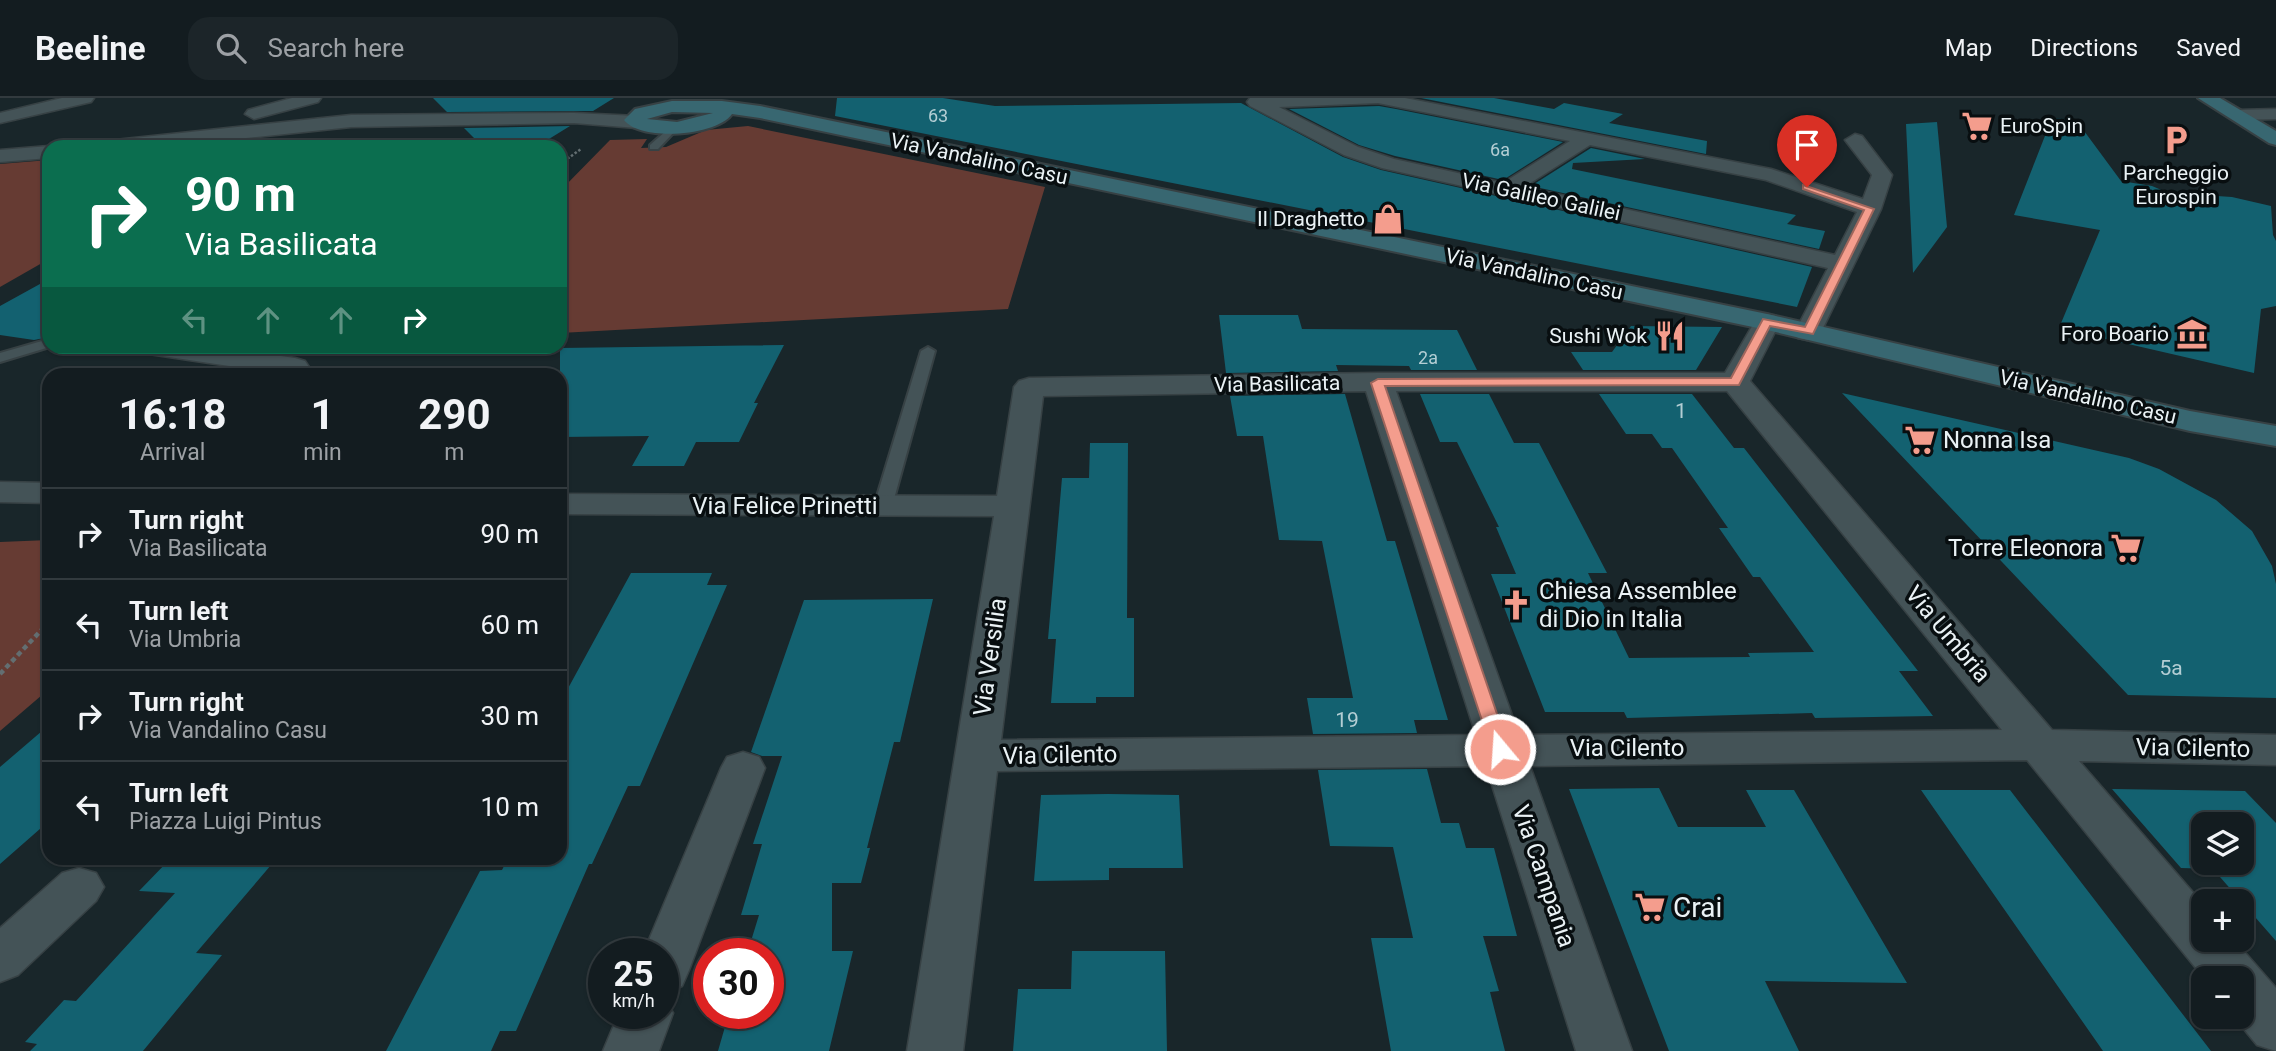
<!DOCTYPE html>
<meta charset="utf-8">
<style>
:root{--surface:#131c20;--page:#1c2529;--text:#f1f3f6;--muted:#9da1a5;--line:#323a3e}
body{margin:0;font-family:Roboto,sans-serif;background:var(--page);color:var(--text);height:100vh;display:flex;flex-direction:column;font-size:26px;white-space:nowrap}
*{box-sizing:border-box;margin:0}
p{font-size:23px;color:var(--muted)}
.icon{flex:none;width:38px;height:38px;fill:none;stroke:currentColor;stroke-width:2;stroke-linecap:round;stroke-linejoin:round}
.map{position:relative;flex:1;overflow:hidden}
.details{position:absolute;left:42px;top:270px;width:525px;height:497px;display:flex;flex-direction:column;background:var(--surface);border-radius:21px;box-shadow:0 2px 5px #0004,0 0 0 2px var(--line)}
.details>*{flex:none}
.hud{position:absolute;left:42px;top:42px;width:525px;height:214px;border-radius:21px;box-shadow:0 2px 5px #0004,0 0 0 2px var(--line);background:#0b6e4f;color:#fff;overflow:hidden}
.tools{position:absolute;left:2191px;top:714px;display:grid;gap:14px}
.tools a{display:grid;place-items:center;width:63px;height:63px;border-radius:14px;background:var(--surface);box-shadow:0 2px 5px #0004,0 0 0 2px var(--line);font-size:35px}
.speed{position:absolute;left:588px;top:840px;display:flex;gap:14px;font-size:35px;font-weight:700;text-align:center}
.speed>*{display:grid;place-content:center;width:91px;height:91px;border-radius:50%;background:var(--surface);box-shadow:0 2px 5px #0004,0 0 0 2px var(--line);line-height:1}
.speed small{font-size:18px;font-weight:400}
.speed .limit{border:10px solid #d22;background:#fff;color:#111}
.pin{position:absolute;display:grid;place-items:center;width:60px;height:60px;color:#fff;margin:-72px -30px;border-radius:50% 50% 50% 0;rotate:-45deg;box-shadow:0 0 7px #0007}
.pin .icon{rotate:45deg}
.me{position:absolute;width:77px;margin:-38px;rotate:342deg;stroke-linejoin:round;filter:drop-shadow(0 0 5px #0008)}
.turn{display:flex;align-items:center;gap:24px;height:147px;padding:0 28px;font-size:32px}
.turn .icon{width:91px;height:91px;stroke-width:2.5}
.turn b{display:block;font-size:49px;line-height:60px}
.lanes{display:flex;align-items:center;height:66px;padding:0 28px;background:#0003;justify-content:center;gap:35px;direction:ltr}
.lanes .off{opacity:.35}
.eta{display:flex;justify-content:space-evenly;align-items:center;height:119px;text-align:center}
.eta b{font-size:42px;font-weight:700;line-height:49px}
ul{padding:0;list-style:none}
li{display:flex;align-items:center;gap:21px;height:91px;padding:0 28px;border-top:2px solid var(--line)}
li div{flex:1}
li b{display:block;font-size:26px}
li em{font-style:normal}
header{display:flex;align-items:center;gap:42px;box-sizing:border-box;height:98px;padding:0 35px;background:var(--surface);border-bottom:2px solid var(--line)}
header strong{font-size:33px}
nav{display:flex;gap:38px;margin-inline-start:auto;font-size:24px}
.search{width:490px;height:63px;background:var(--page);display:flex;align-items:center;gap:18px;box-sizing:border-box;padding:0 24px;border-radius:21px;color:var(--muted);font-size:26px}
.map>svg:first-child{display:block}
.green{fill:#663b33}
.building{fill:#136170;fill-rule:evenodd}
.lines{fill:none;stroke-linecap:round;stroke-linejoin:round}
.service-casing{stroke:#374144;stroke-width:4}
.minor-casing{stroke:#374144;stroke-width:3}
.secondary-casing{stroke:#374144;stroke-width:4}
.path-far1{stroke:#636e71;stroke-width:2.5;stroke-dasharray:2.5 2;stroke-linecap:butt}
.path{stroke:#636e71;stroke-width:4.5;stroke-dasharray:5 3.5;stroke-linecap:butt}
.service{fill:#445357;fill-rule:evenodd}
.minor{fill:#445357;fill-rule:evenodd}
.secondary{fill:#386771;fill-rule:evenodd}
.route{fill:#f49d8d;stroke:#9f665c;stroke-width:2}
.labels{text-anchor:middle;stroke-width:7;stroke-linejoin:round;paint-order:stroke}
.far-number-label{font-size:18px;fill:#b4ced4}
.far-poi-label{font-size:21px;fill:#eaf2f5;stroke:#080e10;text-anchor:end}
.far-street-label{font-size:21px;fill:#eaf2f5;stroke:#080e10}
.number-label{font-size:21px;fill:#b4ced4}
.poi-label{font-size:24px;fill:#eaf2f5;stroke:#080e10;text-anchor:start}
.street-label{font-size:24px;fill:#eaf2f5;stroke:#080e10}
.near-poi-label{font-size:28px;fill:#eaf2f5;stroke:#080e10;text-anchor:start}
</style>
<header>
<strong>Beeline</strong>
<div class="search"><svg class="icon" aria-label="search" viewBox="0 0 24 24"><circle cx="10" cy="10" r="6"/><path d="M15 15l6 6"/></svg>Search here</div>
<nav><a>Map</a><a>Directions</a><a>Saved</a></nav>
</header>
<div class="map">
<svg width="2276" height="953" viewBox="0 0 2276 953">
<rect width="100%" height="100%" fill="#19262a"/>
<path class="green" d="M748 28 1045 89 1008 211 560 235V93L610 42 647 41 641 50 666 49 706 32Z
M49 62V161L0 189V66Z
M49 442V591L0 633V444Z"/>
<path class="building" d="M433 0H614L593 13 447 14Z
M837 0H943L995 8 1241 5 1343 59 1381 72 1812 169 1797 209 835 18Z
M1421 0H1494L1554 11 1564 5 1623 16 1609 25 1707 43 1706 56Z
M1379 8 1396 11 1563 44 1503 82 1395 58 1359 47 1289 11Z
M2052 20 2076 22 2121 83 2152 88 2178 99 2202 97 2232 99 2271 108 2273 137 2276 143V208L2261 211 2254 275 2059 230 2100 132 2014 117Z
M1937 24 1947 129 1913 175 1906 26Z
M570 28 536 49H483L464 30Z
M1591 50 1645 61 1573 65 1572 71 1796 117 1787 126 1825 133 1819 151 1531 88Z
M49 181V239L34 242 0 237V208Z
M1219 217H1298L1302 231 1457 232 1477 272H1411L1409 268 1336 267 1338 273 1226 275Z
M1631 228 1722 229 1696 272H1583L1571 254H1612Z
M784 247 754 305H758L739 344H696L684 368H632L649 338 560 339V250Z
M1842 295 2129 360 2159 371 2216 402 2252 433 2272 468 2276 486V600L2128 597Z
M1345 296 1387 443H1395L1448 622H1414L1417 635 1313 636 1307 600H1353L1322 443 1279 442 1263 338H1237L1230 298Z
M1420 296H1489L1514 345H1539L1607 475H1588L1629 560 1750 559 1748 555 1814 554 1760 479H1753L1719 430H1728L1672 350H1662L1652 336H1626L1599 296H1692L1734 350H1744L1918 573H1899L1933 618 1815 620 1812 615 1627 620 1624 614H1545L1491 476H1516L1496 429H1499L1457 344H1440Z
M1090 345H1128L1127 520H1134V599H1096V605H1051L1056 541H1048L1062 380H1089Z
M631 475H712L707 487H727L640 688H628L592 766H589L516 933H500L491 953H386L480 773 502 772 508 760H560V605Z
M933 501 900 644H894L867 750H870L861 785H832V853H853L829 953H718L729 915H768V856H747L759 817H741L762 746H753L782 658H762L751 654 804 502Z
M49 627V723L0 766V669Z
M1427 671 1441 725H1459L1466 750H1494L1517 838H1483L1499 893 1490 894 1505 953H1391L1371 840H1413L1393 749 1330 748 1318 672Z
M1659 690 1678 729H1766L1746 692H1794L1907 885 1765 883 1799 953H1669L1569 691Z
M2112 691 2245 693 2276 725V843L2213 771 2181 770ZM2203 726H2242V765H2203Z
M1921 692H2010L2211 953H2103Z
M1108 696 1179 697 1183 770H1109V782L1034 783 1041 697Z
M171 760H277L196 855 222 857 143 953H30L37 946 25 944 64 902 76 903 175 795 139 793Z
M1072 853H1165L1167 953H1013L1018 891H1071Z"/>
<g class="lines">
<g class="service-casing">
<path id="service" d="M674 26 677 27V31L658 51H650V47Z
M49 241V248H53L0 264V255Z
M928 249 935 253 892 408 883 413 877 412 874 408 921 253Z"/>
</g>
<g class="minor-casing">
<path id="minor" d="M62 0H94L91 4 0 25V15Z
M292 0H321L318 4 254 21 245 16 248 12Z
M1250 0H1405L1771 71 1863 101 1872 77 1845 42 1855 36 1862 38 1892 77 1881 111 1821 234 1818 240 1808 242 1798 240 1795 234 1828 170 1382 70 1344 57 1250 8 1247 4ZM1378 5 1570 43 1503 85 1394 61 1358 49 1279 9ZM1590 47 1766 82 1857 114 1835 157 1524 89Z
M2276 11V21L2239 22 2230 17 2239 12Z
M574 15 637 18 646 24 637 30 574 25 351 29 160 49H96L106 43 351 17Z
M49 48 53 49H49V60L0 64V52Z
M1767 216 1776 218 1780 224 1750 283 2052 632 2276 637V667L2079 663 2203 806V842H2234L2276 890V953L2257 947 2234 919H2242V880H2204L2027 662 1530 668 1632 953H1576L1486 668 997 673 963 953H907L994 418 560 416V396L997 398 1014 289 1019 283 1029 280 1378 275H1725L1758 218ZM1366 293 1476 637 1001 642 1043 298ZM1396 293H1727L2002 632 1519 637Z
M136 248H211L295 260 305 263 309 269 303 276H269L270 274 149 256 139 254Z
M0 384 49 385V405L0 404Z
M743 654 759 659 765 670 689 872 682 888 663 894V856H643L721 670 727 659Z
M79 770 96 775 104 789 96 803 18 877 0 884V830L62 775Z
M663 898 673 915 659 953H603L619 915H663Z"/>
</g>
<g class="secondary-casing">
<path id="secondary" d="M2198 0H2220L2276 33V47L2269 45Z
M672 3H722L760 8 1767 216 2190 313 2276 328V348L2190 333 1767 232 760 20 732 16C717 38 641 44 624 22L635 11ZM672 14 713 15 677 24 647 21Z"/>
</g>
<path class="path-far1" d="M560 66 581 51"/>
<path class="path" d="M0 576 49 524"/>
<use href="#service" class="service"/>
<use href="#minor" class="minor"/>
<use href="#secondary" class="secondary"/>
</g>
<path class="route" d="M1803 87 1874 111 1813 236 1770 228 1739 287 1385 288 1509 651 1507 656H1493L1371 285 1378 281 1731 280 1763 221 1805 229 1864 112 1803 91Z"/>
<defs>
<g id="supermarket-bare" transform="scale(2.415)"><path d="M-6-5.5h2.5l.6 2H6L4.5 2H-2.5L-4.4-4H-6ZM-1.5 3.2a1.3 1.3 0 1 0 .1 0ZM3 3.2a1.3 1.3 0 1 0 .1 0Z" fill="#f49d8d" stroke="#080e10" stroke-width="2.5" paint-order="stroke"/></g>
<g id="parking-bare" transform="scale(2.415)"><path d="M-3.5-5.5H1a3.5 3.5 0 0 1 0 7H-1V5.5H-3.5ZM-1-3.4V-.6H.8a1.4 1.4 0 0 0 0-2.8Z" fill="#f49d8d" stroke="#080e10" stroke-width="2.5" paint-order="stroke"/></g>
<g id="shop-bare" transform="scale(2.415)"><path d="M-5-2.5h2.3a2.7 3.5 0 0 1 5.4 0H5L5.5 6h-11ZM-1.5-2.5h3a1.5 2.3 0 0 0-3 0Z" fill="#f49d8d" stroke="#080e10" stroke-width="2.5" paint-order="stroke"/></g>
<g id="museum-bare" transform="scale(2.415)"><path d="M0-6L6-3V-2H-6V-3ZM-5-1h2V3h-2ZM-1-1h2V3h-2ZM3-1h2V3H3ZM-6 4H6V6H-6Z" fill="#f49d8d" stroke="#080e10" stroke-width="2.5" paint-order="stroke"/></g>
<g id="restaurant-bare" transform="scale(2.415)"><path d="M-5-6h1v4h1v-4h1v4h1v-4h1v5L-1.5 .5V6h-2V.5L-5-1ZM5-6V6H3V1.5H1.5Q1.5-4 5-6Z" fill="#f49d8d" stroke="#080e10" stroke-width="2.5" paint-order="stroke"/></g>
<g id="church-bare" transform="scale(2.415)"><path d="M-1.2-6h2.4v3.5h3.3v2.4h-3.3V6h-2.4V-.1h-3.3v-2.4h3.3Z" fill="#f49d8d" stroke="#080e10" stroke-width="2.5" paint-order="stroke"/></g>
</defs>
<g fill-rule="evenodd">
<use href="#supermarket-bare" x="1977" y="28"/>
<use href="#parking-bare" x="2176" y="42"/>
<use href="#shop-bare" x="1388" y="121"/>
<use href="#museum-bare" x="2192" y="236"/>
<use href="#restaurant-bare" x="1670" y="238"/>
<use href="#supermarket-bare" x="1920" y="342"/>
<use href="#supermarket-bare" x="2126" y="450"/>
<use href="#church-bare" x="1516" y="507"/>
<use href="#supermarket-bare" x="1650" y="809"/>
</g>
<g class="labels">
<g class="far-number-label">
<text x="938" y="24">63</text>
<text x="1500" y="58">6a</text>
<text x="1428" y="266">2a</text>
</g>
<g class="far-poi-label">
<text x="2000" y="35" text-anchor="start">EuroSpin</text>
<text x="2176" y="82" text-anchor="middle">Parcheggio<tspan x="2176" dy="24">Eurospin</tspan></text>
<text x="1365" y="128">Il Draghetto</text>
<text x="2169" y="243">Foro Boario</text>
<text x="1647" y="245">Sushi Wok</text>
</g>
<g class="far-street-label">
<text transform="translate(979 61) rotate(12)" y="7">Via Vandalino Casu</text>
<text transform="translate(1541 99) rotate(12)" y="7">Via Galileo Galilei</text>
<text transform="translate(1534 176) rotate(12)" y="7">Via Vandalino Casu</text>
<text transform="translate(1277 286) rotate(-1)" y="7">Via Basilicata</text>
<text transform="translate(2088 299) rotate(13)" y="7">Via Vandalino Casu</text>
</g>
<g class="number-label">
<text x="1681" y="320">1</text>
<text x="2171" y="577">5a</text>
<text x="1347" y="629">19</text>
</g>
<g class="poi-label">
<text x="1943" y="350">Nonna Isa</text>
<text x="2103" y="458" text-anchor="end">Torre Eleonora</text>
<text x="1539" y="501">Chiesa Assemblee<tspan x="1539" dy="28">di Dio in Italia</tspan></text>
</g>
<g class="street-label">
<text x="785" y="416">Via Felice Prinetti</text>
<text transform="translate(1948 536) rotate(50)" y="8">Via Umbria</text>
<text transform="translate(990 559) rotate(-82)" y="8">Via Versilia</text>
<text x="1627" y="658">Via Cilento</text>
<text transform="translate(2193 650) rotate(1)" y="8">Via Cilento</text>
<text transform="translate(1060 657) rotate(-1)" y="8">Via Cilento</text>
<text transform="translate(1544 778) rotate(71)" y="8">Via Campania</text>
</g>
<g class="near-poi-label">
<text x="1673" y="819">Crai</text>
</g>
</g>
</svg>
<div class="tools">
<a><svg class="icon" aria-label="layers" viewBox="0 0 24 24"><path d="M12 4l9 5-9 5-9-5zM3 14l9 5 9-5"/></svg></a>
<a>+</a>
<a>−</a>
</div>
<div class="speed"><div>25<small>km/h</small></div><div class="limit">30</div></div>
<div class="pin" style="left:1807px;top:89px;background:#d93025"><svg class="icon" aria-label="arrive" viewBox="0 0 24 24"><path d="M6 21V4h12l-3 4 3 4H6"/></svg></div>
<svg class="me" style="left:1500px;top:651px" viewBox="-20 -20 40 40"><circle r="17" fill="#f49d8d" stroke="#fff" stroke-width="3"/><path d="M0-11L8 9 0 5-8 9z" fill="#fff"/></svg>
<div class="hud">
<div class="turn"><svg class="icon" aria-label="right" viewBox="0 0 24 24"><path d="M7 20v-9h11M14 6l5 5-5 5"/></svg><div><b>90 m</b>Via Basilicata</div></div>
<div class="lanes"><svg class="icon off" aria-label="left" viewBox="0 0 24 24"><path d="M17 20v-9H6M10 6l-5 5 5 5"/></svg><svg class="icon off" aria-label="ahead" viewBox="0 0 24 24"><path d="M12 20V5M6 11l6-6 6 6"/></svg><svg class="icon off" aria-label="ahead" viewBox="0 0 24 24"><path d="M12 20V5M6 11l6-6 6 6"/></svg><svg class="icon" aria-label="right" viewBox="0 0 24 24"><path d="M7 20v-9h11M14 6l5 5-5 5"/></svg></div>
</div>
<section class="details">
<div class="eta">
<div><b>16:18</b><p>Arrival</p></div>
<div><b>1</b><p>min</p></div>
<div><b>290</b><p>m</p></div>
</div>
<ul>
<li><svg class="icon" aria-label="right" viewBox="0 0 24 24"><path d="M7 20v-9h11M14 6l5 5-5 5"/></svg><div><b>Turn right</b><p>Via Basilicata</p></div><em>90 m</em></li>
<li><svg class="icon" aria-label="left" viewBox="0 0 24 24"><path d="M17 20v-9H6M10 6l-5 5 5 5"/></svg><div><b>Turn left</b><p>Via Umbria</p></div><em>60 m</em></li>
<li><svg class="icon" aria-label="right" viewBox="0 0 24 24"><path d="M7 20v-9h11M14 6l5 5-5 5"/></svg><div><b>Turn right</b><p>Via Vandalino Casu</p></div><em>30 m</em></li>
<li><svg class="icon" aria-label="left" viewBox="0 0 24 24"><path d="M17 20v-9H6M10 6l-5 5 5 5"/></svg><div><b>Turn left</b><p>Piazza Luigi Pintus</p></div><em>10 m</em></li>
</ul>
</section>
</div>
